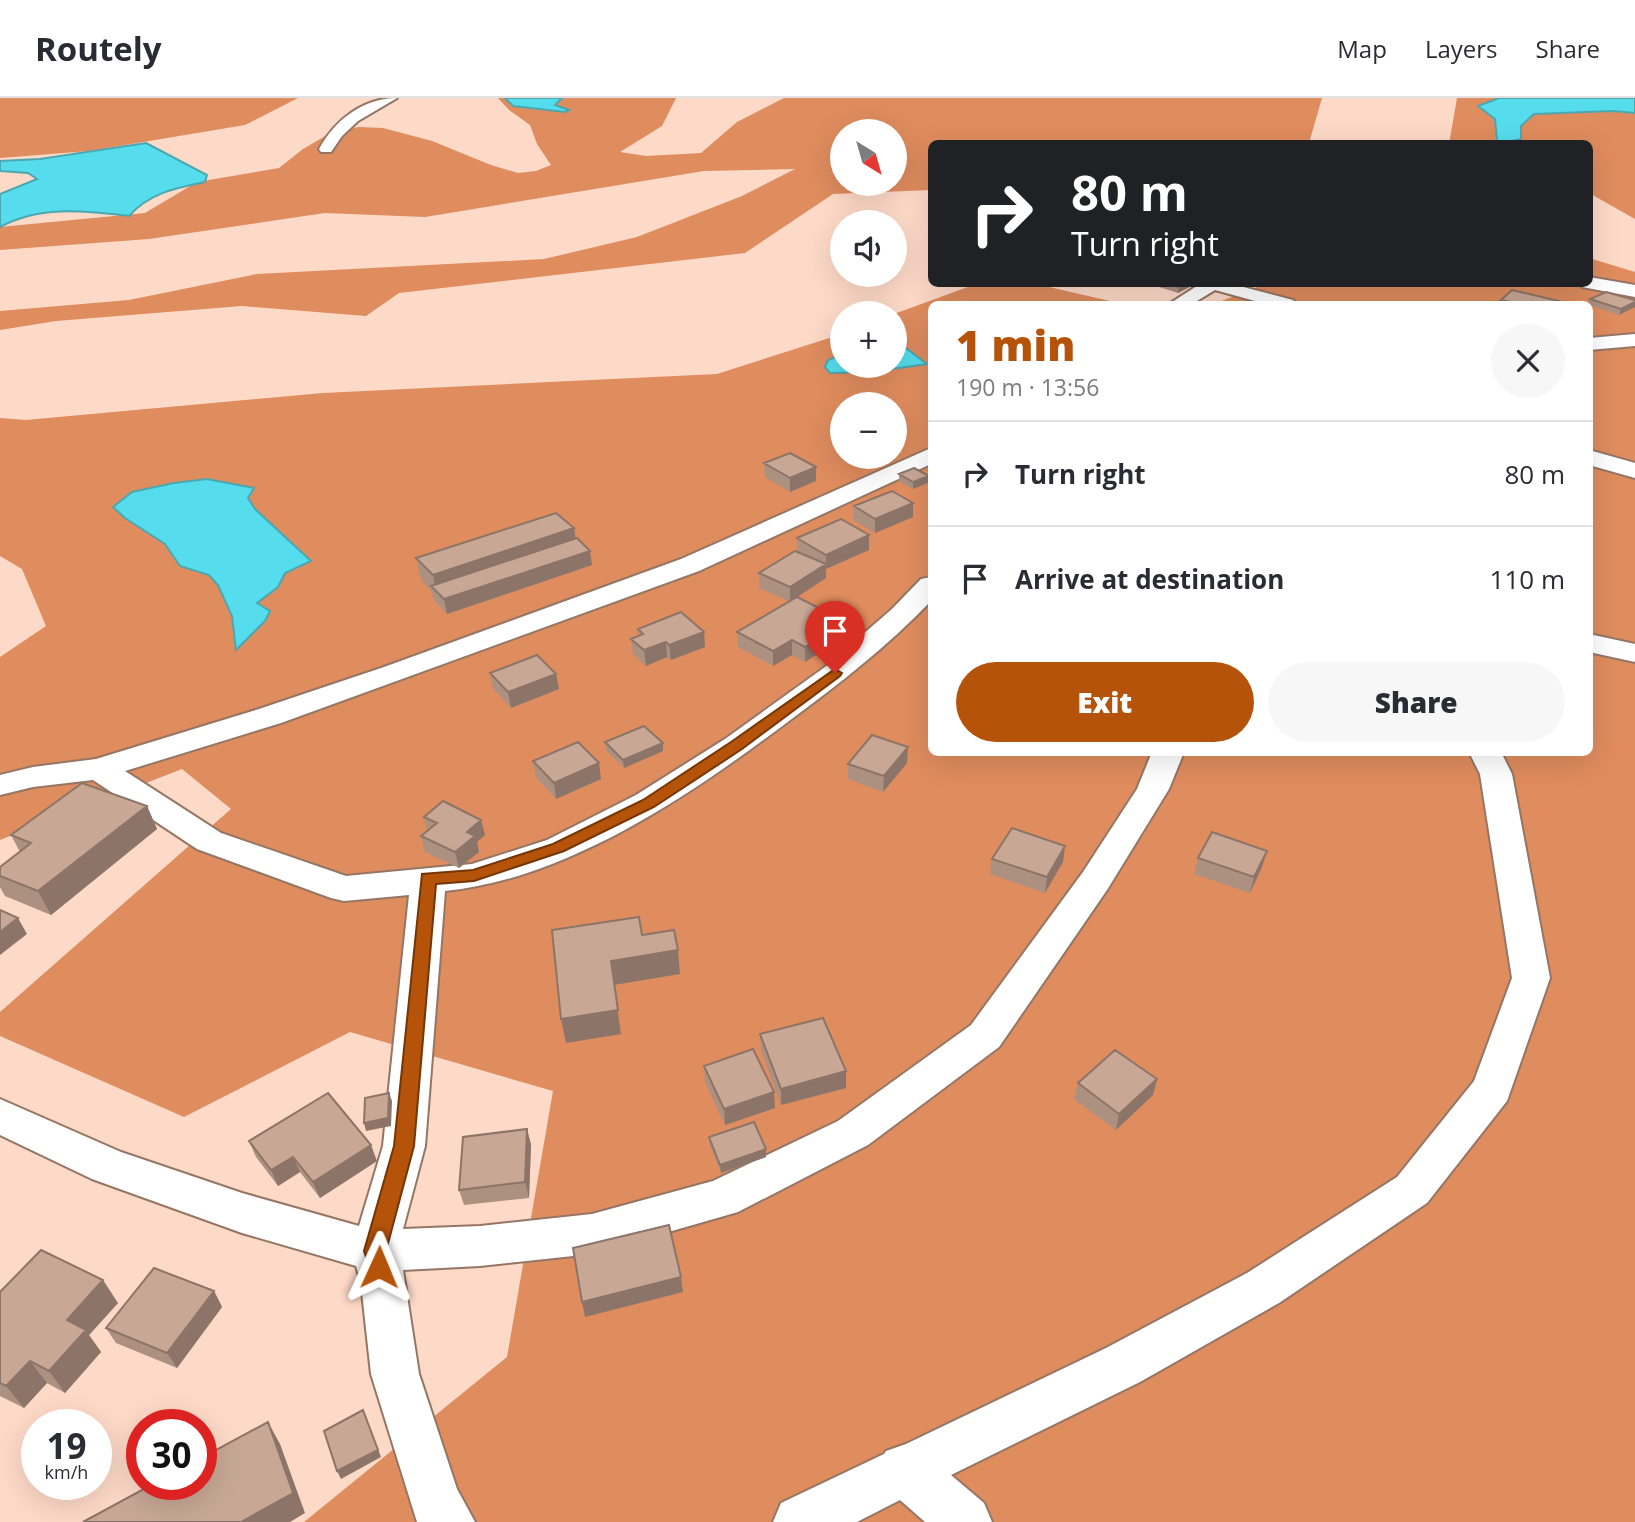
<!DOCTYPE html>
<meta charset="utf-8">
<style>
:root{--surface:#fff;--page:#f7f7f7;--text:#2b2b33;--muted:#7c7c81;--line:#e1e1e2;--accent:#b45309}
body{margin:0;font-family:"Open Sans",sans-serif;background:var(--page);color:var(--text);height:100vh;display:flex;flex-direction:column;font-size:26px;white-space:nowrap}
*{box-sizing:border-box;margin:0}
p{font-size:23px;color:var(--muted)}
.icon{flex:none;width:38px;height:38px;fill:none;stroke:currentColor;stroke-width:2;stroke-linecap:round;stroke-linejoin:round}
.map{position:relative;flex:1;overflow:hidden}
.drawer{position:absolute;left:928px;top:203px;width:665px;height:455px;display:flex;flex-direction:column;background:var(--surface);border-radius:10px;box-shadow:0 7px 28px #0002}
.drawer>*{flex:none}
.hud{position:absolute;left:928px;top:42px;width:665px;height:147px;border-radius:10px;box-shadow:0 7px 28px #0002;background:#202124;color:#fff;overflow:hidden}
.needle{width:46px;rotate:143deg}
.fabs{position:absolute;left:830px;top:21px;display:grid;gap:14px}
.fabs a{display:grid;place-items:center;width:77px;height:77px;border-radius:50%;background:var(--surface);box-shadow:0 7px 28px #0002;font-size:35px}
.speed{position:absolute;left:21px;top:1311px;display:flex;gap:14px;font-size:35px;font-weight:700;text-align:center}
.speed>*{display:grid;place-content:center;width:91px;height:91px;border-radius:50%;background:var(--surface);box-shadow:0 7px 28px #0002;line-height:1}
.speed small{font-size:18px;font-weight:400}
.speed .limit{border:10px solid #d22;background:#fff;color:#111}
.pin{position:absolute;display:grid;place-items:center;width:60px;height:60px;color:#fff;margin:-72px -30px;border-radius:50% 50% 50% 0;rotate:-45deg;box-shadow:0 0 7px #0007}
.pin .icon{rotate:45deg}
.me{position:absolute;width:77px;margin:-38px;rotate:1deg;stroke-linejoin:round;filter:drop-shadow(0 0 5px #0008)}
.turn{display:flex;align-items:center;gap:24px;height:147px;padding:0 28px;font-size:32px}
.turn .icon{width:91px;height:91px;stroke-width:2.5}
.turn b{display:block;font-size:49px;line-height:60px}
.round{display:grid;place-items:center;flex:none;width:74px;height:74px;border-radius:37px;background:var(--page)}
.headline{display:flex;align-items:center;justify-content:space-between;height:119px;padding:0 28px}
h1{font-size:42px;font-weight:800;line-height:52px;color:var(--accent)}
.primary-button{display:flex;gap:14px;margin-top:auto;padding:14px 28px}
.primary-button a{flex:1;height:80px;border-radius:42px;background:var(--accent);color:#fff;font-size:28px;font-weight:800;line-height:80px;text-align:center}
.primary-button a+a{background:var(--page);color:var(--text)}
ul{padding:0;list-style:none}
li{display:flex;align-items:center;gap:21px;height:105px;padding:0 28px;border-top:2px solid var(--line)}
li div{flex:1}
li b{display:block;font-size:26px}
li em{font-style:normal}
header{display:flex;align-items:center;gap:42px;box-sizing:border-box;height:98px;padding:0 35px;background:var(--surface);border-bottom:2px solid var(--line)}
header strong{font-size:33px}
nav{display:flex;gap:38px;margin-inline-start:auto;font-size:24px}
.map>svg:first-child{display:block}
.forest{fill:#df8c5e;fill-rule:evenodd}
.water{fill:#55dded;stroke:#4ba7b0;stroke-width:2}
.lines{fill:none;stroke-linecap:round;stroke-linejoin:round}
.minor-casing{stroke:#957665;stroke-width:4}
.minor{fill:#fff;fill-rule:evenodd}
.wall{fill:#ac9080}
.shaded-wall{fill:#8c7568}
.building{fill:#c8a795;stroke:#8c7568;stroke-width:2}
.route{fill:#b45309;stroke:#753606;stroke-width:2}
</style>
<header>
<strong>Routely</strong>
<nav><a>Map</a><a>Layers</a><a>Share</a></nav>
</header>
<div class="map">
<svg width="1635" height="1424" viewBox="0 0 1635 1424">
<rect width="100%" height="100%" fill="#fdd9c7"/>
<path class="forest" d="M0 0H298L245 27 89 53 0 60Z
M498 0H676L662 28 620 54 646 58 701 55 737 24 784 0H1322L1309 45 931 46V92L833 96 745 155 399 195 366 218 242 208 56 223 0 232V213L129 202 257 176 544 161 637 139 742 98 795 71 704 73 425 119 325 115 149 141 0 152V129L145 115 197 84 279 70 303 51 334 33 359 29 383 30 432 43 491 67 518 75 536 73 551 67 537 46 530 27 509 12ZM842 33H894V86H842Z
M1457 0H1499L1479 8 1495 21 1497 41 1503 45 1449 46Z
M1613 13 1635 15V121L1589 95V46H1510L1521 41V28L1533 16Z
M1589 160 1635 174V1424H304L507 1259 553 993 350 934 184 1019 0 938V914L231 711 182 671 0 742V559L46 528 22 471 0 458V320L26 322 323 295 717 276 842 236V268H894V216L976 186H1036L1123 206H931V654H1589V206H1214L1265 186H1589ZM842 306H894V359H842Z"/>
<path class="water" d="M505 0H562L555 7 569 12 565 14 513 8Z
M1499 0H1635V15L1613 13 1534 16 1521 28V41L1503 45 1497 42 1495 21 1478 8Z
M146 45 207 77 205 84C176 90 149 95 129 118 84 113 41 107 0 129V96L37 81 28 75 0 73V63L40 61Z
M894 241 927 266 870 274 830 275 825 269 828 262 842 257V268H894Z
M207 381 254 390 248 400 255 411 311 463 285 475 278 489 257 505 270 513 265 523 236 552 232 518 218 487 209 477 180 468 165 446 125 420 113 409 132 394 174 385Z"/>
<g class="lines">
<g class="minor-casing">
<path id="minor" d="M397 0 358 23 342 38 331 54H321L319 51C335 22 363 0 397 0Z
M1589 179 1635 187V199L1582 189 1580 186H1589Z
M1200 186H1232L1293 202 1296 206H1266L1215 192 1192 206H1169Z
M1635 236V248L1589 252V240Z
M931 350V366L699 473 281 625 125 673 221 735 346 778 472 766 547 742 636 697 725 641 825 569 892 511 921 481 931 479V503C888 548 839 586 789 623 692 696 568 781 445 793L425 1048 403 1131 480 1128 592 1116 713 1083 838 1023 971 927 1083 774 1137 691 1152 654H1184L1169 691 1107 792 999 949 868 1047 738 1114 592 1156 480 1168 403 1172 419 1276 457 1391 475 1424H417L371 1276 361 1185 356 1168 242 1135 92 1081 0 1037V1001L121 1054 242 1095 359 1128 383 1048 409 797 344 803 331 800 197 751 93 682 33 689 0 697V677L33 669 96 661 259 611 384 569 681 461Z
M1589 352 1635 365V380L1589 367Z
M1589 536 1635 546V564L1589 554Z
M1469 654H1501L1512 676 1550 880 1507 1003 1427 1105 1279 1205 1140 1284 951 1377 984 1405 992 1424H925L900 1402 857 1424H773L781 1405 884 1356 886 1353 906 1346 1106 1250 1247 1175 1397 1079 1474 983 1512 880 1480 676Z"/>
</g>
<use href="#minor" class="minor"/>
</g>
<path class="wall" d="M1153 186H1195L1178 195 1153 187Z
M1590 201 1635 202V209L1619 217 1589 207 1588 206Z
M1501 202 1559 203 1558 206H1500Z
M764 365 816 383 790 394 765 379Z
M899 376 928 385 913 391 899 383Z
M854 408 913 419 875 435 853 422Z
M574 430 576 441 592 467 447 516 434 502 432 494 421 482 416 460Z
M869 437V452L826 471V480L797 499 833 517V532L830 534V548L805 564 792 557 773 568 738 549 737 534 789 503 759 490V475L797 454V440Z
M638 531 705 549 671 562 667 559 646 568 633 556 631 541 639 538Z
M490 575 556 576 559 591 511 610 493 590Z
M605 644 663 653 624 670 606 652Z
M533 663 601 681 556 701 536 679Z
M907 665 883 694 848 681V666Z
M147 708 157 731 51 817 5 798 0 789V769L20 754 11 737Z
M424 719 485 737 477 744 479 754 459 770 425 754 421 738 427 733Z
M1198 760 1262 769 1250 795 1194 776Z
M992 761 1063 764 1045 795 990 776Z
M760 936 846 990 781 1007 761 952Z
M704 968 774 994 775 1010 725 1027 705 984Z
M1157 981 1153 997 1116 1032 1074 1001 1078 985Z
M527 1031 531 1047 529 1100 464 1107 459 1092Z
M709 1039 766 1059 721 1075 710 1047Z
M249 1043 377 1063 320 1100 300 1074 278 1088 256 1059Z
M214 1193 222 1209 177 1270 116 1245 106 1230Z
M0 1194 118 1205 89 1237 101 1254 65 1295 47 1285 24 1310 0 1298Z"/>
<path class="shaded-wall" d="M1186 186H1195L1178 195 1179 189Z
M1635 204V209L1619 217 1621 211Z
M816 369V383L790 394V380Z
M929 378 928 385 913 391V384Z
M913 405V419L875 435V421Z
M574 430 577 451 436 493 433 477Z
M869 437V452L826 471V480L790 504V489L826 466V457Z
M590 453 592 467 447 516 444 501Z
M833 517V532L830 534V548L805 564V549L817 527Z
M704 534 705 549 671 562 669 547Z
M792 542V557L773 568V553Z
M666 544 667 559 646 568 644 552Z
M556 576 559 591 511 610 508 594Z
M663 645V653L624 670 623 662Z
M908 649 907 665 883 694 884 678Z
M599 665 601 681 556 701 554 685Z
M147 708 157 731 51 817 38 793Z
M481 722 485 737 477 744 479 754 459 770 455 754 467 734Z
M1065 748 1063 764 1045 795 1047 779Z
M1267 753 1262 769 1250 795 1254 779Z
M18 820 27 836 0 857V834Z
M678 852 680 876 614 887 621 936 566 945 561 921 611 863Z
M846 973V990L781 1007V991Z
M1157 981 1153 997 1116 1032 1119 1016Z
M774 994 775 1010 725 1027 724 1011Z
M389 995 392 1003 391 1028 366 1033 364 1025Z
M527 1031 531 1047 529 1100 525 1084Z
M371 1047 377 1063 320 1100 313 1084Z
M766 1051V1059L721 1075 720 1067Z
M293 1059 300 1074 278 1088 271 1072Z
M681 1179 683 1194 585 1219 582 1204Z
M103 1182 118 1205 89 1237 101 1254 65 1295 49 1273 67 1222Z
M214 1193 222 1209 177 1270 167 1255Z
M30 1263 47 1285 24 1310 6 1288Z
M363 1312 381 1359 341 1381 337 1373Z
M268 1324 280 1346 305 1415 290 1424H241Z"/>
<path class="building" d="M1155 43 1165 46H1147Z
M1168 186H1186L1179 189Z
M1512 192 1559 203 1556 206H1521L1501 202Z
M1606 194 1635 202V204L1621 211 1590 201Z
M790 355 816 369 790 380 764 365Z
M914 370 929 378 913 384 899 376Z
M892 393 913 405 875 421 854 408Z
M556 415 574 430 433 477 416 460Z
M841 421 869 437 826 457 797 440Z
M577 440 590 453 444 501 431 488Z
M795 453 826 466 790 489 759 475Z
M797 499 833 517 817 527 830 533 805 549 792 542 773 553 737 534Z
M681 514 704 534 669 547 666 544 644 552 631 541 643 536 638 531Z
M537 557 556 576 508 594 490 575Z
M644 628 663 645 623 662 605 644Z
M872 637 908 649 884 678 848 666Z
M578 644 599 665 554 685 533 663Z
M82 685 147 708 38 793 0 778V769L31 745 11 737Z
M443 703 481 722 467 734 475 738 455 754 421 738 437 725 424 719Z
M1012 730 1065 748 1047 779 992 761Z
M1212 734 1267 753 1254 779 1198 760Z
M0 812 18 820 0 834Z
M639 819 642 837 674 832 678 852 611 863 618 912 561 921 552 832Z
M823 920 846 973 781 991 760 936Z
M753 951 774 994 724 1011 704 968Z
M1115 952 1157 981 1119 1016 1078 985Z
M328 995 371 1047 313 1084 293 1059 271 1072 249 1043Z
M389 995 388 1020 364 1025 365 1000Z
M754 1024 766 1051 720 1067 709 1039Z
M527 1031 525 1084 459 1092 463 1039Z
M669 1127 681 1179 582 1204 573 1150Z
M41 1152 103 1182 67 1222 86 1232 49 1273 30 1263 6 1288 0 1285V1194Z
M154 1170 214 1193 167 1255 106 1230Z
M363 1312 378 1352 337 1373 324 1333Z
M268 1324 293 1395 241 1424H83L153 1386H201V1360Z"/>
<path class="route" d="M835 571 842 575 840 578 742 651 654 709 564 753 474 783 436 786 414 1048 386 1153 390 1169 387 1176 379 1179 372 1176 364 1153 394 1048 422 776 473 772 553 746 643 702 731 644Z"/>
</svg>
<div class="fabs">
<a><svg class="needle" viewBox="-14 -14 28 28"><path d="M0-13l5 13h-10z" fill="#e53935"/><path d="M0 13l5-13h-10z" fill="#7c7c81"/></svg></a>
<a><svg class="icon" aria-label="sound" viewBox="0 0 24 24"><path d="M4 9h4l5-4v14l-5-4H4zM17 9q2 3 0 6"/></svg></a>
<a>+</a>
<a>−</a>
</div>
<div class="speed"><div>19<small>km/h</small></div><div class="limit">30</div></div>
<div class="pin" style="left:835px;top:575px;background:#d93025"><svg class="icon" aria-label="arrive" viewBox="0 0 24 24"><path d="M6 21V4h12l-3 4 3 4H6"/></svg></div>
<svg class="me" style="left:379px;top:1169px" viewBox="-20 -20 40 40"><path d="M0-17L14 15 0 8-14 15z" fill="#b45309" stroke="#fff" stroke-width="4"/></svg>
<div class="hud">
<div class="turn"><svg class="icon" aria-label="right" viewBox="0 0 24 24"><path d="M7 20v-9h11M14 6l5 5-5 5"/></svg><div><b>80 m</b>Turn right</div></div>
</div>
<section class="drawer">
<div class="headline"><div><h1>1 min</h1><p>190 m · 13:56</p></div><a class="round"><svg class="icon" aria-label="close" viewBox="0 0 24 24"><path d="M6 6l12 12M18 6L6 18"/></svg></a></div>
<ul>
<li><svg class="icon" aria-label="right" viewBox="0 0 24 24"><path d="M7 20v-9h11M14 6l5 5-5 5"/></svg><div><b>Turn right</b></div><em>80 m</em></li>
<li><svg class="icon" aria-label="arrive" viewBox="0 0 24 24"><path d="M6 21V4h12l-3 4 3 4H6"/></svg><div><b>Arrive at destination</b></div><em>110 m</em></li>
</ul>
<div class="primary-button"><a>Exit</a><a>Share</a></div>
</section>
</div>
